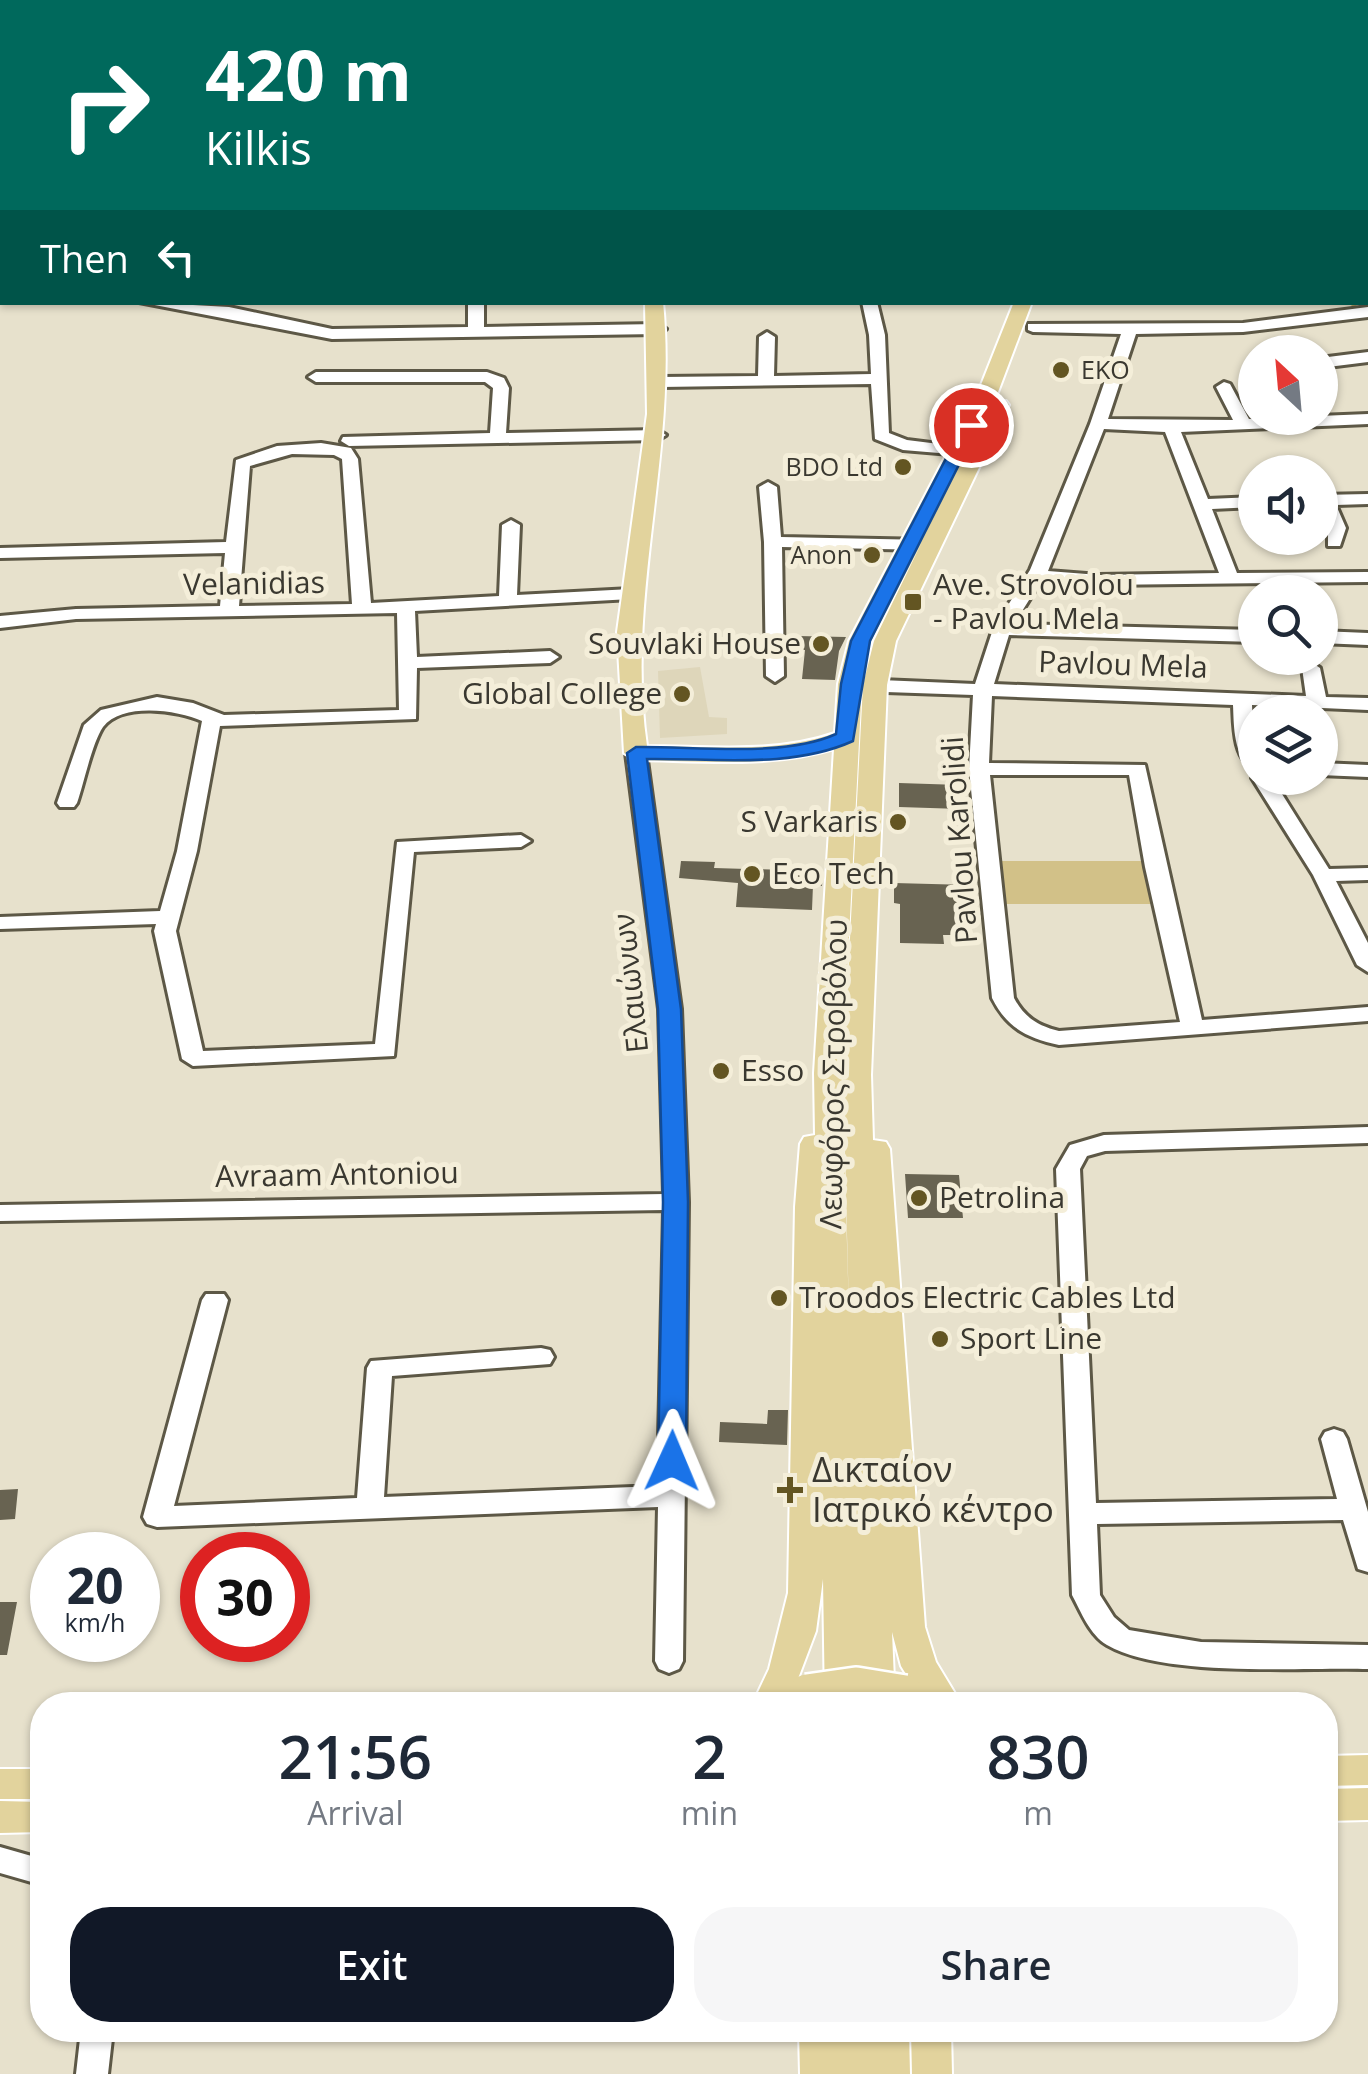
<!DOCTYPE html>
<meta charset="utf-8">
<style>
:root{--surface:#fff;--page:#f6f6f7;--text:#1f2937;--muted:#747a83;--accent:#111827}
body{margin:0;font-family:"Open Sans",sans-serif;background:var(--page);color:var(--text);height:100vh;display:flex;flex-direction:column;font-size:38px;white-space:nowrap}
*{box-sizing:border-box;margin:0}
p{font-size:32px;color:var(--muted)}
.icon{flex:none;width:55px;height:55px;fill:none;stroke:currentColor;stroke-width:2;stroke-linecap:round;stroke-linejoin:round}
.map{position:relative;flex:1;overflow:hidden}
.drawer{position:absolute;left:30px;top:1692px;width:1308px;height:350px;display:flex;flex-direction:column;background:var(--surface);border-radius:40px;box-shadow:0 2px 8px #0004}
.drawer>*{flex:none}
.guide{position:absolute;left:0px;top:0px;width:1370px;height:305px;box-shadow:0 2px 8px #0004;background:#00695c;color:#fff;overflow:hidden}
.needle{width:65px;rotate:334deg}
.buttons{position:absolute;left:1238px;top:335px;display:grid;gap:20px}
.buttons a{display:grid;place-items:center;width:100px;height:100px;border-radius:50%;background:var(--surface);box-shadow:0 2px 8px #0004;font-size:50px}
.speed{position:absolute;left:30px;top:1532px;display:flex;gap:20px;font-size:50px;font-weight:700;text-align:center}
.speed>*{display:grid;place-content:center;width:130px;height:130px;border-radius:50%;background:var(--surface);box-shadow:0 2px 8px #0004;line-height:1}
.speed small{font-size:25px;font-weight:400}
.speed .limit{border:15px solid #d22;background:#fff;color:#111}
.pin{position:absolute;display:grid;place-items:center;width:85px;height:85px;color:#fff;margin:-42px;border:5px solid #fff;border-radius:50%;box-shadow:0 2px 10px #0007}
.me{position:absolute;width:110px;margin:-55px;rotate:1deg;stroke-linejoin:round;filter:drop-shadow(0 0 8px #0008)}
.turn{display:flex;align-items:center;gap:35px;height:210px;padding:0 40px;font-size:45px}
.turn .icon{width:130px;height:130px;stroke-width:2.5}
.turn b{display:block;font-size:70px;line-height:85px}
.then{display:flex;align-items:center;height:95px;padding:0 40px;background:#0003;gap:20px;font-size:38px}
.eta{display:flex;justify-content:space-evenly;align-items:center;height:170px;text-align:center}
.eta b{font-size:60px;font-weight:600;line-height:70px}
.primary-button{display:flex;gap:20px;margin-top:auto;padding:20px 40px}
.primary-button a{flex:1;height:115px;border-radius:40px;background:var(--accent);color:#fff;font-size:40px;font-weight:600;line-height:115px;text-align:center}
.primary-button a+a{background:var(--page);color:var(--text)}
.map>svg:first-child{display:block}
.built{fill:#ded6ba}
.green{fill:#d2c188}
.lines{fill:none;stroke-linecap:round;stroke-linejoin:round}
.stream{stroke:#b9a563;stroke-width:2.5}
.river{stroke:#b9a563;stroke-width:32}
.building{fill:#686351}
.minor-casing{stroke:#5d5846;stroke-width:6}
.major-casing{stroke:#fff;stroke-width:4}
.minor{fill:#fff;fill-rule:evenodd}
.major{fill:#e2d39d;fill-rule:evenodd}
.major-bridge-casing{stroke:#fff;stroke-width:40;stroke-linecap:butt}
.major-bridge{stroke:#e2d39d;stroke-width:35}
.route{fill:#1a73e8;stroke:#114b97;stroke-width:2.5}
.poi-dot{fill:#635522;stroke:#f4eed9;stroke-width:4}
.labels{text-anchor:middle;stroke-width:10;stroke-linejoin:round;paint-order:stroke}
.far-poi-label{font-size:25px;fill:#3a3830;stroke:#f4eed9;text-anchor:end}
.street-label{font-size:30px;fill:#3a3830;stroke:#f4eed9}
.poi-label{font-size:30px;fill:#3a3830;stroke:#f4eed9;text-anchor:start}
.near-poi-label{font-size:35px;fill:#3a3830;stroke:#f4eed9;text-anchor:start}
</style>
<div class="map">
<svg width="1368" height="2074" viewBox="0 0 1368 2074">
<rect width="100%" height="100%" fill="#e7e1cc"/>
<path class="built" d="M700 667 709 717 727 718V734L660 738 658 671Z"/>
<path class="green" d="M997 861H1144L1153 904H1003Z"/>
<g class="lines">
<path class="stream" d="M1347 302 1368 313"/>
<path class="river" d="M582 2 591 0
M0 197 2 196"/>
</g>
<path class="building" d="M797 636 846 637 839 651 835 680 802 679 805 650H798Z
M899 783 960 785 961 809 899 807Z
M681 861 715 862 714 868 823 871 822 886 813 885 812 910 736 907 738 883 679 878Z
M894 883 969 885 970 907H963L965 935H943L944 944 900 943V904L894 903Z
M905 1174 959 1175 963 1218H908Z
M768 1410H788L787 1445 719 1442 720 1422 767 1424Z
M18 1489 15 1519 0 1520V1490Z
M0 1602H17L7 1655H0Z"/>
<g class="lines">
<g class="minor-casing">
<path id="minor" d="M193 0H207L208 2H195Z
M792 0H806L807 2H794Z
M973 0H986L987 2H975Z
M1140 0H1152V2H1140Z
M1228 0H1241L1242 2H1230Z
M1339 0H1352L1353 2H1341Z
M0 3H2V11H0Z
M0 48H2V56H0Z
M139 302 229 307 332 329 468 327V302H484V327L658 324 666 329 658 334 332 339Z
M862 302H877L885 335 889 433 907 440 963 447V455L903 450 875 439 871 384 661 387 653 382 661 377 758 376 759 337 767 332 775 337 774 376 871 374 869 335Z
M1368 307V317L1243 332 1136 334 1108 419 1233 420 1216 387 1224 382 1230 384 1249 419 1368 414V424L1181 432 1208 499 1255 497V507L1212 509 1237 573 1368 572V582L1099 585 1041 581 1014 624 1255 630V642L1009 635 994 684 1306 696 1302 668 1311 662 1320 668 1326 697 1368 698V710L1252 705 1255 769C1233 760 1234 725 1233 705L992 696 989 763 1145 765 1202 1020 1368 1007V1021L1059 1045C1027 1038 1007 1028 992 998L969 769 973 695 857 691 848 685 857 679 975 684 993 629 1030 570 1090 424 1121 334 1033 332 1028 330V324L1243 323ZM1104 429 1165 432 1219 573 1099 575 1048 571ZM990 775H1129L1145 867 1180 1022 1059 1031C1038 1026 1024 1017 1014 998Z
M1368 352V362L1320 368V358Z
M487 372 504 378 509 388 506 433 658 430 666 435 658 440 349 446 341 441 343 437 490 433 493 388 485 382H316L308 377 316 372Z
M321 443 351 448 358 459 371 603 499 596 502 525 511 520 520 525 517 595 631 589 640 594 631 599 415 611 417 657 550 651 559 657 550 663 417 668 416 719 220 726 197 851 176 931 203 1051 375 1044 397 842 521 835 531 841 521 847 414 852 394 1056 193 1066 182 1059 154 931 156 924 0 929V917L160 911 177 851 202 721C178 710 122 702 103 727 92 743 84 783 77 803L74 807H60L57 803 84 725 101 710 157 697 193 703 224 715 399 710 397 613 76 619 0 628V616L76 609 220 606 225 553 0 558V548L226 542 236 460 277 446ZM292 454 334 455 342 459 352 604 239 606 250 466Z
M768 482 777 487 781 537 928 540 937 545 928 550 782 547 784 676 775 682 766 676 764 542 759 487Z
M1368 494V504L1336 505 1346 528 1340 546H1328V528L1320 508V495Z
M1320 631 1368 633V645L1320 643Z
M636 747 646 753 681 1009 688 1202 683 1661 679 1669 669 1673 659 1669 655 1661 658 1507 157 1527 147 1524 143 1517 202 1300 206 1294H224L228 1300 174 1506 357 1498 367 1368 371 1361 541 1348 550 1350 554 1357 550 1364 392 1376 384 1497 658 1486 664 1210 0 1221V1205L664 1194 659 1009 626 753Z
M1320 763 1368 765V777L1320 775Z
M1255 774V778H1272L1329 869 1368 868V880L1336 881 1368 943V972L1357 965 1313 875 1252 778Z
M1368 1127V1143L1105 1151 1087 1156 1080 1169 1096 1503 1337 1499 1321 1439 1325 1432 1334 1429 1343 1432 1347 1439 1368 1512V1572L1358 1569 1343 1520 1097 1524 1100 1595 1114 1617 1129 1630 1201 1642 1368 1645V1669C1300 1667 1164 1678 1107 1645 1090 1635 1081 1612 1072 1595L1056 1169 1070 1145 1104 1135Z
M0 1847 42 1859V1885L0 1873Z
M81 2030H113L108 2074H76Z"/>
</g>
<g class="major-casing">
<path id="major" d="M521 0H535L536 2H522Z
M645 302H663C678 452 625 596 647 746 710 746 775 754 835 733L838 684 849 641 975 400 1014 302H1032L995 400 1006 401 1009 405 896 641 887 685 871 1075 873 1140 886 1142 890 1149 925 1627 936 1662 962 1705H925L901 1666 892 1632 895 1705H825L823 1579 816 1631 788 1705H752L769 1669 788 1593 795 1207 800 1144 804 1137 815 1135 814 1073 834 749C770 768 702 761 636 760L624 753 617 632 647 414ZM922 542 874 641 863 685 843 1075 849 1313 842 1073 862 684 871 641Z
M1368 1755V1785L1325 1786V1756Z
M0 1769H42V1799H0Z
M1368 1788V1820L1325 1821V1789Z
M0 1801 42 1802V1832L0 1833Z
M799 2030H909L910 2074H800Z
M911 2030H951L952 2074H912Z"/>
</g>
<use href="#minor" class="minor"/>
<use href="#major" class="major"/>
<g class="major-bridge-casing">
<path id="major-bridge" d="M807 1692 856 1685 905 1693"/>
</g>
<use href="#major-bridge" class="major-bridge"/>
</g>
<path class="route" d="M965 422 979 425 870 641 853 741C791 769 714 758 647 759L681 1009 688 1202 686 1461 682 1468H662L658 1461 663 1202 658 1009 627 753 636 747C695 746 783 758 836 734L841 684 851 641Z"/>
<g class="poi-dot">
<circle cx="1061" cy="370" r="10"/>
<circle cx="903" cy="467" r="10"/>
<circle cx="872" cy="555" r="10"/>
<rect x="903" y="592" width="20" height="20" rx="5"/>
<circle cx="821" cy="644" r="10"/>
<circle cx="682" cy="694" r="10"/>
<circle cx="898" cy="822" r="10"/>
<circle cx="752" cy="874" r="10"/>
<circle cx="721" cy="1071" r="10"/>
<circle cx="919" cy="1198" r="10"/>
<circle cx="779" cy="1298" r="10"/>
<circle cx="940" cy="1339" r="10"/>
<path d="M785 1475h10v10h10v10h-10v10h-10v-10h-10v-10h10z"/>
</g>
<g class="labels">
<g class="far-poi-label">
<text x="1081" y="379" text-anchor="start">EKO</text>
<text x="883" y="476">BDO Ltd</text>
<text x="852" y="564">Anon</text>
</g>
<g class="street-label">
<text transform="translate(254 584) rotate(-1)" y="10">Velanidias</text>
<text transform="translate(1123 665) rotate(2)" y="10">Pavlou Mela</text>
<text transform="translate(960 840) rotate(-94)" y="10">Pavlou Karolidi</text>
<text transform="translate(631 983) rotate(-96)" y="10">Ελαιώνων</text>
<text transform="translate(834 1074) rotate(-89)" y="10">Λεωφόρος Στροβόλου</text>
<text transform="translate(337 1175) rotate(-1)" y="10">Avraam Antoniou</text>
</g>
<g class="poi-label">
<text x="933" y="595">Ave. Strovolou<tspan x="933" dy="34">- Pavlou Mela</tspan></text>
<text x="801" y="654" text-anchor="end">Souvlaki House</text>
<text x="662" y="704" text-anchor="end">Global College</text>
<text x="878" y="832" text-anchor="end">S Varkaris</text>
<text x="772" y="884">Eco Tech</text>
<text x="741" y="1081">Esso</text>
<text x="939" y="1208">Petrolina</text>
<text x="799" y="1308">Troodos Electric Cables Ltd</text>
<text x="960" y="1349">Sport Line</text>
</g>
<g class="near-poi-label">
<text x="812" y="1482">Δικταίον<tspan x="812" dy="40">Ιατρικό κέντρο</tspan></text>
</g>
</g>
</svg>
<div class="buttons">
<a><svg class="needle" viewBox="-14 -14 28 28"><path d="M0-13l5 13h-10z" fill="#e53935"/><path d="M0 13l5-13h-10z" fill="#747a83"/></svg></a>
<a><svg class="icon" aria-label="sound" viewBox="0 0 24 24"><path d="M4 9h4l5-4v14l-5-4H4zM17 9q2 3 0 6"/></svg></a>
<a><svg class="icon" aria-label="search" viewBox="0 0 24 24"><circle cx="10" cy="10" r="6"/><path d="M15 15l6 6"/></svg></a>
<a><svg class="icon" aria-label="layers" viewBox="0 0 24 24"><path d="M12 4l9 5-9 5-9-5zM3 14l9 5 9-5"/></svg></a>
</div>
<div class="speed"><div>20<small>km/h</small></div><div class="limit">30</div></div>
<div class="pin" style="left:971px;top:425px;background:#d93025"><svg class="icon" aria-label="arrive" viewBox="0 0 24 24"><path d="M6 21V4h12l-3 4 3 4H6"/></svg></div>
<svg class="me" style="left:672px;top:1461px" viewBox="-20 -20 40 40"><path d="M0-17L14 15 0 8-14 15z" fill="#1a73e8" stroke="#fff" stroke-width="4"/></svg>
<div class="guide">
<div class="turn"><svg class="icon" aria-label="right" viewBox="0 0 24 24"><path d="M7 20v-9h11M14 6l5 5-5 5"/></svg><div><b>420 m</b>Kilkis</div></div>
<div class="then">Then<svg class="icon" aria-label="left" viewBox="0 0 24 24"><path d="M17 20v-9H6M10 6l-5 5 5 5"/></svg></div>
</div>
<section class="drawer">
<div class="eta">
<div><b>21:56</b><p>Arrival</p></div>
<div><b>2</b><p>min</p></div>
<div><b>830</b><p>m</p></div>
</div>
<div class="primary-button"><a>Exit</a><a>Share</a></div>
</section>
</div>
